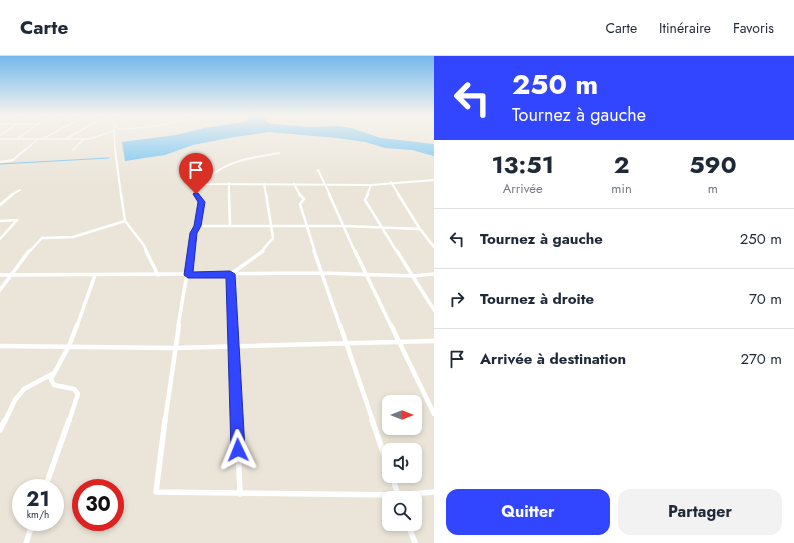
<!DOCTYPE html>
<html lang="fr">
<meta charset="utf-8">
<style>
:root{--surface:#fff;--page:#f2f2f3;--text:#1f2937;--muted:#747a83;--line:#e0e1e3;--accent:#3245ff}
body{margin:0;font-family:Jost,sans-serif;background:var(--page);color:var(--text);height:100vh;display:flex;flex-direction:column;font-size:15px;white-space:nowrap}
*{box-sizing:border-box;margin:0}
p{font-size:13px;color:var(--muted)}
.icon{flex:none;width:22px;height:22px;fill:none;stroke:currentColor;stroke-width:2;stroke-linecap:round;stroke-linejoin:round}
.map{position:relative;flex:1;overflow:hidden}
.drawer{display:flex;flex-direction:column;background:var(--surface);width:360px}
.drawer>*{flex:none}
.guide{background:#3245ff;color:#fff;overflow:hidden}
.needle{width:26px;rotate:90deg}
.tools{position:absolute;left:382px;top:339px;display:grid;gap:8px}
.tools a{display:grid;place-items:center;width:40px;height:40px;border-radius:8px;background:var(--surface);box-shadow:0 2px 6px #0003;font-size:20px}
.speed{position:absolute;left:12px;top:423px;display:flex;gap:8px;font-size:20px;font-weight:700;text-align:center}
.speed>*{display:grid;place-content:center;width:52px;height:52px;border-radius:50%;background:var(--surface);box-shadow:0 2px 6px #0003;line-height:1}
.speed small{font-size:10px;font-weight:400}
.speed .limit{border:6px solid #d22;background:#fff;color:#111}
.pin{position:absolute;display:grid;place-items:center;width:34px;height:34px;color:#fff;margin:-41px -17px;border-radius:50% 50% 50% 0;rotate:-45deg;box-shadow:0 0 4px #0007}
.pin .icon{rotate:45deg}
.me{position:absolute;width:44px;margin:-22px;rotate:358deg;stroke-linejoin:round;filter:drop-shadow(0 0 3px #0008)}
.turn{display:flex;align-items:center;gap:14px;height:84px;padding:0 12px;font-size:18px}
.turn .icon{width:52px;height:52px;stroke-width:2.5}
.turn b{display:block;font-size:28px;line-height:34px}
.eta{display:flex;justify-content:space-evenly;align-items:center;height:68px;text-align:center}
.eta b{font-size:24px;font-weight:700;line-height:28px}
.primary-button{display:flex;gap:8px;margin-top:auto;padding:8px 12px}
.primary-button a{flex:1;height:46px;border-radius:12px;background:var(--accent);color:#fff;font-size:16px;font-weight:700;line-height:46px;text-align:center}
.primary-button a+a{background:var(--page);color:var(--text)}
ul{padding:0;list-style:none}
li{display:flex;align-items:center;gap:12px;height:60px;padding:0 12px;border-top:1px solid var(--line)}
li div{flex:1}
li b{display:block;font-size:15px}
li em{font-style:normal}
header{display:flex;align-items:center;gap:24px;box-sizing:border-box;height:56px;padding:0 20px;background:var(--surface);border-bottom:1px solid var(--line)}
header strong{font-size:19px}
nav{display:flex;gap:22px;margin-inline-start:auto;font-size:14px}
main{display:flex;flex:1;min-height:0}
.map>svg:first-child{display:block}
.water{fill:#67c0f3}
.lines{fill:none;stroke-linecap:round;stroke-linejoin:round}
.stream{stroke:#67c0f3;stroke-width:1}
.minor-far5{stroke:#fff;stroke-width:1.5}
.minor-far4{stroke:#fff;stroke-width:2}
.minor-far3{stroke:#fff;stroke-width:2.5}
.minor-far2{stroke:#fff;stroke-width:3.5}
.minor-far1{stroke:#fff;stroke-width:4.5}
.minor{stroke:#fff;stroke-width:5.5}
.route{fill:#3245ff;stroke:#202da6}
</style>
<header>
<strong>Carte</strong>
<nav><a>Carte</a><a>Itinéraire</a><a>Favoris</a></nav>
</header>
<main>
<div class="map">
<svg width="434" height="487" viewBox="0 0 434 487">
<rect width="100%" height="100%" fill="#ebe5d9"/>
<path class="water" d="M249 59H263L267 66 273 68 310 71 338 70 351 72 381 82 434 88V100L412 94 385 92 365 86 337 82 269 76 229 82 193 89 165 99 125 105 122 86 176 79 204 72 245 66 248 64Z"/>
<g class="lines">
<path class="stream" d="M0 108 109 102"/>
<path class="minor-far5" d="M111 59 114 68 115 94
M59 65 67 59
M0 68H37
M114 68 119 73C148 73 176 66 204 59
M0 79 31 59
M18 82 51 59
M44 82 87 59
M0 83H89L114 75
M66 83 99 64 111 61
M25 94 37 84
M73 94 84 83"/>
<path class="minor-far4" d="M115 93 121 139
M0 106 13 104 26 93
M318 114 330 139
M391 126 399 139
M229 127V139
M205 128 371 129 434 124
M264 128 266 139
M294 128 300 139
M11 139 20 134
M196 139V136C202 129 208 121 216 116 234 103 258 101 279 97
M367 139 371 129"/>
<path class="minor-far3" d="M121 138 125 165 143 188 147 196
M229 138 230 170
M299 138 304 143 300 148 315 196
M329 138 355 196
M368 138 365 144 397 196
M398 138 420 173 434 191
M0 149 13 138
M0 165 17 164
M197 170H345L420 173
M0 183 17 164
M29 196 42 182 73 181 125 165
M191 196 201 146 196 138
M261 196 273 182 266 138"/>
<path class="minor-far2" d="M146 195 158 219
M314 195 340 270
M355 195 391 270
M397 195 434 254
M0 219 321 217 412 220 434 218
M0 234 29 195
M77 270 95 219
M178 270 191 195
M233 270 231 218 263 195"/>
<path class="minor-far1" d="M233 269 237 365
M340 269 373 365
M391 269 434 358
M0 290 174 292 434 285
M5 365 15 344 24 333 54 317
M69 365 78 338 74 333 54 329 51 323 69 290 77 269
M165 365 179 269"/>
<path class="minor" d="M165 364 156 436 398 439 434 436
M237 364 240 438
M372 364 389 413
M0 374 5 364
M392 420 399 442
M45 432 69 364
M408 468 415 487
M26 487 33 466"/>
</g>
<linearGradient id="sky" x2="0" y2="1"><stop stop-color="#74b9ec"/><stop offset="0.46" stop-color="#f6f3ee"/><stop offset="1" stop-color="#f6f3ee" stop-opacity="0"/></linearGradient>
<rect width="434" height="128" fill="url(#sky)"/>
<path class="route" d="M194 137H198L205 146 201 170 197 177 193 216 230 215 235 218 245 394 243 399 238 401 233 399 231 394 226 222H188L184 219 190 177 194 170 198 146 193 138Z"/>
</svg>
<div class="tools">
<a><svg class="needle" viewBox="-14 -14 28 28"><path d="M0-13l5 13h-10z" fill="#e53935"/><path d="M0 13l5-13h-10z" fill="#747a83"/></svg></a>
<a><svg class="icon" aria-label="sound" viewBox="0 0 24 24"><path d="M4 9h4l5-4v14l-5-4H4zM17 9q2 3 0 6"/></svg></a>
<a><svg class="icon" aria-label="search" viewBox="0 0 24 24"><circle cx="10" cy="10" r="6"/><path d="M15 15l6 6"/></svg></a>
</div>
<div class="speed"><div>21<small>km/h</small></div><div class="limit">30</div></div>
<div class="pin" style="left:196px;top:138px;background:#d93025"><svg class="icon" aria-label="arrive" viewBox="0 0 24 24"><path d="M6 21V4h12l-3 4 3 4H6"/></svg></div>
<svg class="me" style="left:238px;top:394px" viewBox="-20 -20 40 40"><path d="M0-17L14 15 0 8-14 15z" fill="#3245ff" stroke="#fff" stroke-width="4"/></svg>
</div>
<section class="drawer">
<div class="guide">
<div class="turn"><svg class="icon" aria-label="left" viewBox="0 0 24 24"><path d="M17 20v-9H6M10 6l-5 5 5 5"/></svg><div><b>250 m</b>Tournez à gauche</div></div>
</div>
<div class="eta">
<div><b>13:51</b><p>Arrivée</p></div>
<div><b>2</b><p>min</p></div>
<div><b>590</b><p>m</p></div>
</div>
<ul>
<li><svg class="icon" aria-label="left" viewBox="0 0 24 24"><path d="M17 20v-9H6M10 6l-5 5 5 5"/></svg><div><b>Tournez à gauche</b></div><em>250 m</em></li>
<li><svg class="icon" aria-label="right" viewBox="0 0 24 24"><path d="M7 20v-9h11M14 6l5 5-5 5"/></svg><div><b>Tournez à droite</b></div><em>70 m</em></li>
<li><svg class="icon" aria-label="arrive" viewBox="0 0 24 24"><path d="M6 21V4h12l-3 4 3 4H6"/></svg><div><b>Arrivée à destination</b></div><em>270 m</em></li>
</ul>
<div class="primary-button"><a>Quitter</a><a>Partager</a></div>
</section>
</main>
